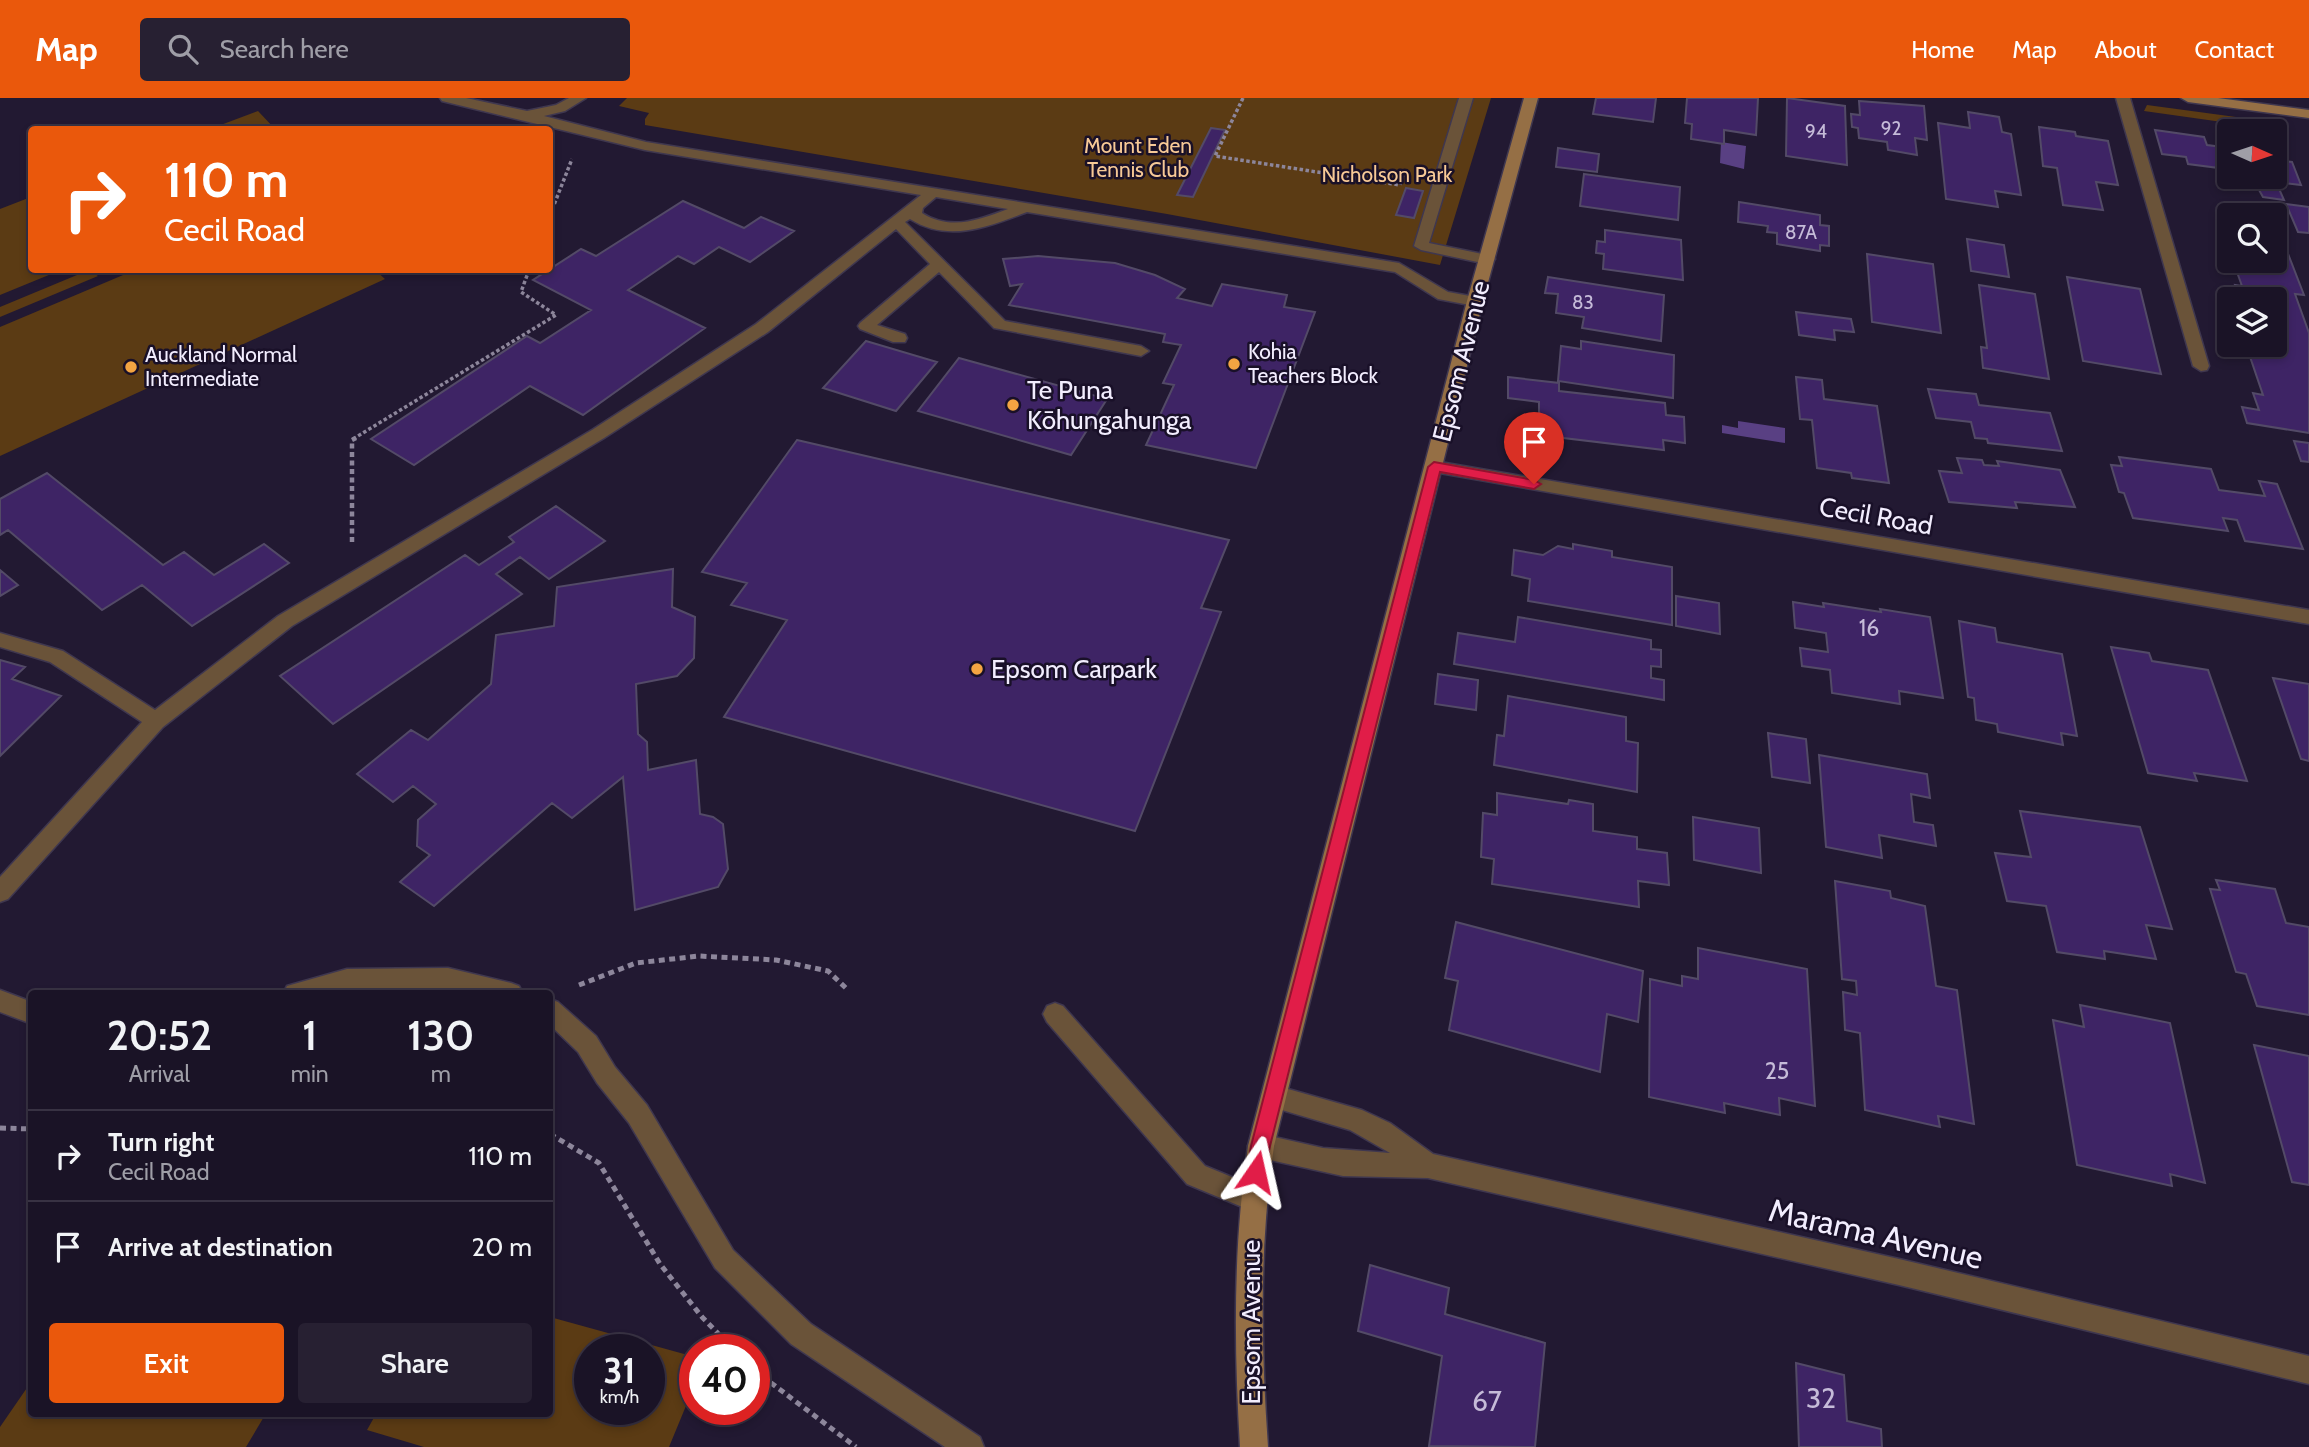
<!DOCTYPE html>
<meta charset="utf-8">
<style>
:root{--surface:#1a1326;--page:#272032;--text:#f1f3f6;--muted:#9f9ea7;--line:#383243;--accent:#ea580c}
body{margin:0;font-family:Cabin,sans-serif;background:var(--page);color:var(--text);height:100vh;display:flex;flex-direction:column;font-size:26px;white-space:nowrap}
*{box-sizing:border-box;margin:0}
p{font-size:23px;color:var(--muted)}
.icon{flex:none;width:38px;height:38px;fill:none;stroke:currentColor;stroke-width:2;stroke-linecap:round;stroke-linejoin:round}
.map{position:relative;flex:1;overflow:hidden}
.panel{position:absolute;left:28px;top:892px;width:525px;height:427px;display:flex;flex-direction:column;background:var(--surface);border-radius:7px;box-shadow:0 4px 10px #0003,0 0 0 2px var(--line)}
.panel>*{flex:none}
.guide{position:absolute;left:28px;top:28px;width:525px;height:147px;border-radius:7px;box-shadow:0 4px 10px #0003,0 0 0 2px var(--line);background:#ea580c;color:#fff;overflow:hidden}
.needle{width:46px;rotate:93deg}
.buttons{position:absolute;left:2217px;top:21px;display:grid;gap:14px}
.buttons a{display:grid;place-items:center;width:70px;height:70px;border-radius:7px;background:var(--surface);box-shadow:0 4px 10px #0003,0 0 0 2px var(--line);font-size:35px}
.speed{position:absolute;left:574px;top:1236px;display:flex;gap:14px;font-size:35px;font-weight:700;text-align:center}
.speed>*{display:grid;place-content:center;width:91px;height:91px;border-radius:50%;background:var(--surface);box-shadow:0 4px 10px #0003,0 0 0 2px var(--line);line-height:1}
.speed small{font-size:18px;font-weight:400}
.speed .limit{border:10px solid #d22;background:#fff;color:#111}
.pin{position:absolute;display:grid;place-items:center;width:60px;height:60px;color:#fff;margin:-72px -30px;border-radius:50% 50% 50% 0;rotate:-45deg;box-shadow:0 0 7px #0007}
.pin .icon{rotate:45deg}
.me{position:absolute;width:77px;margin:-38px;rotate:11deg;stroke-linejoin:round;filter:drop-shadow(0 0 5px #0008)}
.turn{display:flex;align-items:center;gap:24px;height:147px;padding:0 21px;font-size:32px}
.turn .icon{width:91px;height:91px;stroke-width:2.5}
.turn b{display:block;font-size:49px;line-height:60px}
.eta{display:flex;justify-content:space-evenly;align-items:center;height:119px;text-align:center}
.eta b{font-size:42px;font-weight:600;line-height:49px}
.action{display:flex;gap:14px;margin-top:auto;padding:14px 21px}
.action a{flex:1;height:80px;border-radius:7px;background:var(--accent);color:#fff;font-size:28px;font-weight:600;line-height:80px;text-align:center}
.action a+a{background:var(--page);color:var(--text)}
ul{padding:0;list-style:none}
li{display:flex;align-items:center;gap:21px;height:91px;padding:0 21px;border-top:2px solid var(--line)}
li div{flex:1}
li b{display:block;font-size:26px}
li em{font-style:normal}
header{display:flex;align-items:center;gap:42px;box-sizing:border-box;height:98px;padding:0 35px;background:var(--accent);color:#fff}
header strong{font-size:33px}
nav{display:flex;gap:38px;margin-inline-start:auto;font-size:24px}
.search{width:490px;height:63px;background:var(--page);display:flex;align-items:center;gap:18px;box-sizing:border-box;padding:0 24px;border-radius:7px;color:var(--muted);font-size:26px}
.map>svg:first-child{display:block}
.green{fill:#5b3b14;fill-rule:evenodd}
.water{fill:#594083}
.building{fill:#3e2465;stroke:#534a67;stroke-width:2}
.lines{fill:none;stroke-linecap:round;stroke-linejoin:round}
.lane-casing{stroke:#3f374f;stroke-width:3}
.street-casing{stroke:#3f374f;stroke-width:3}
.secondary-casing{stroke:#3f374f;stroke-width:3}
.path-far2{stroke:#8d869b;stroke-width:3.5;stroke-dasharray:3.5 2.5;stroke-linecap:butt}
.path-far1{stroke:#8d869b;stroke-width:4.5;stroke-dasharray:5 3.5;stroke-linecap:butt}
.path{stroke:#8d869b;stroke-width:5;stroke-dasharray:6 4.5;stroke-linecap:butt}
.lane{fill:#6a5339;fill-rule:evenodd}
.street{fill:#6a5339;fill-rule:evenodd}
.secondary{fill:#956f45;fill-rule:evenodd}
.route{fill:#e11d48;stroke:#92132f;stroke-width:2}
.poi-dot{fill:#f3a442;stroke:#191028;stroke-width:2.5}
.labels{text-anchor:middle;stroke-width:5;stroke-linejoin:round;paint-order:stroke}
.far-number-label{font-size:19px;fill:#c5bbd8}
.far-park-label{font-size:21px;fill:#f7c996;stroke:#191028}
.far-poi-label{font-size:21px;fill:#f2edfe;stroke:#191028;text-anchor:start}
.number-label{font-size:23px;fill:#c5bbd8}
.street-label{font-size:26px;fill:#f2edfe;stroke:#191028}
.poi-label{font-size:26px;fill:#f2edfe;stroke:#191028;text-anchor:start}
.near-number-label{font-size:28px;fill:#c5bbd8}
.near-street-label{font-size:32px;fill:#f2edfe;stroke:#191028}
</style>
<header>
<strong>Map</strong>
<div class="search"><svg class="icon" aria-label="search" viewBox="0 0 24 24"><circle cx="10" cy="10" r="6"/><path d="M15 15l6 6"/></svg>Search here</div>
<nav><a>Home</a><a>Map</a><a>About</a><a>Contact</a></nav>
</header>
<div class="map">
<svg width="2309" height="1349" viewBox="0 0 2309 1349">
<rect width="100%" height="100%" fill="#221932"/>
<path class="green" d="M627 0H1491L1440 167 1167 116 645 27V21L649 15 619 8Z
M2147 7 2273 24 2279 32 2144 13Z
M258 13 275 31H210Z
M31 99 32 172H61L0 197V111Z
M89 172 98 178 0 219V209Z
M135 172H375L385 181 0 358V229Z
M550 1219 695 1259V1286L669 1349H424L367 1332 376 1316H550ZM590 1251H649V1311H590Z
M31 1284 32 1316 265 1317 246 1349H0V1329Z"/>
<path class="water" d="M1721 44 1746 48 1744 71 1720 65Z
M1738 323 1785 330V345L1722 335V327L1738 330Z"/>
<path class="building" d="M1596 0H1656L1653 24 1593 16Z
M1687 0H1758L1756 37 1724 32V46L1691 41 1692 26 1685 25Z
M1787 0 1845 8 1847 67 1786 58Z
M1859 3 1924 8 1927 42 1915 40 1917 57 1888 52 1887 44 1859 40 1858 30 1852 29 1851 16 1860 17Z
M1968 14 1999 19 2002 34 2011 36 2021 97 1995 93 1998 109 1946 101 1938 25 1970 30Z
M2039 29 2075 34 2076 38 2108 43 2118 87 2096 84 2103 112 2063 107 2057 70 2043 68Z
M1211 30 1225 32 1193 99 1177 97Z
M2155 32 2204 39 2207 47 2230 50V79H2275V62L2292 64 2301 87 2276 84 2284 102 2263 99 2254 83 2229 80 2226 71 2188 66 2186 59 2162 56Z
M1558 50 1599 56 1597 74 1556 69Z
M1584 76 1680 89 1678 122 1580 108Z
M1406 90 1423 93 1414 120 1396 117Z
M683 103 744 130 761 119 794 133 750 164 719 149 694 166 678 158 628 192 705 230 583 317 530 288 414 367 371 341 527 238 540 245 591 212 533 182 581 151 596 158Z
M1739 104 1820 117V127L1829 128V148L1820 147V153L1777 146V135L1767 134 1768 128 1738 124Z
M2286 106 2309 109V135L2298 134Z
M1605 132 1681 142 1683 182 1603 171 1604 156 1596 155 1597 143 1605 144Z
M1967 141 2004 147 2009 179 1971 173Z
M2275 146 2285 148 2304 197 2295 196 2309 235V335L2247 325 2242 309 2259 312 2253 295 2263 297 2246 247H2275V201H2239L2235 187 2242 188 2233 163H2275Z
M1867 156 1933 166 1941 235 1872 224Z
M1038 158 1115 165 1155 177 1185 191 1177 200 1212 208 1222 186 1287 197 1284 209 1315 214 1256 370 1146 347 1174 287 1163 285 1181 247 1163 244 1165 236 1009 207 1022 186 1010 188 1003 161Z
M1548 179 1664 197 1661 243 1582 230 1584 219 1556 215 1558 196 1545 195Z
M2067 179 2140 191 2161 276 2083 263Z
M1979 187 2035 196 2049 281 1983 270 1981 249 1987 250Z
M1796 214 1851 221 1854 234 1834 232 1835 242 1799 237Z
M866 243 937 264 896 313 823 290Z
M1581 243 1674 257 1673 300 1558 283 1561 248 1581 251Z
M959 260 1107 301 1071 357 918 313Z
M1508 279 1559 285V293L1665 305 1666 317 1684 319 1685 345 1663 342 1664 352 1547 338V329L1539 328V304L1508 300Z
M1796 279 1822 282 1824 301 1877 308 1889 385 1852 380 1851 375 1817 370 1812 322 1800 321Z
M1928 291 1976 296 1979 307 2050 315 2062 353 1988 345 1987 341 1975 340 1971 324 1936 320Z
M797 342 1229 442 1201 510 1221 514 1135 733 724 619 787 522 731 507 747 485 702 474Z
M2294 343 2309 345V364L2301 363Z
M2119 359 2211 371 2219 392 2265 398 2259 383 2277 386 2303 451 2245 443 2237 422 2223 420 2228 433 2133 420 2124 395 2119 394 2111 367 2122 368Z
M1957 360 1982 362 1984 367 1999 368 1997 363 2060 372 2075 409 2015 404 2017 410 1949 404 1939 373 1962 375Z
M47 375 163 467 184 454 214 477 264 446 289 465 192 528 142 487 102 512 8 432 0 437V401Z
M556 408 605 443 549 481 520 459 496 476 522 496 333 626 280 578 465 457 479 467 514 444 509 439Z
M1573 446 1612 453V459L1672 469V527L1528 503 1530 481 1512 477 1514 452 1543 457 1558 448 1573 451Z
M673 471 672 509 695 519 694 560 677 578 636 586 638 636 647 644 648 672 696 662 700 716 713 719 723 726 728 771 718 789 635 812 623 679 572 720 552 705 434 808 400 784 430 757 417 748 418 722 436 706 413 688 393 704 357 676 411 632 428 642 491 586 496 537 554 528 557 489Z
M0 472 18 487 0 498Z
M1676 498 1719 505 1720 536 1676 528Z
M1793 504 1824 509 1823 505 1881 514 1880 511 1930 519 1943 600 1899 593 1900 606 1832 595 1830 572 1802 568 1800 550 1828 554 1826 535 1795 530Z
M1518 519 1651 542V551L1661 552V569L1651 568V580L1664 582V602L1454 566 1458 535 1515 544Z
M1959 523 1995 530 1997 544 2062 556 2077 638 2061 635 2063 647 1998 634 1997 626 1976 622 1974 600 1968 599Z
M2111 549 2149 555 2152 563 2208 572 2247 683 2194 675 2197 683 2148 675Z
M0 562 25 569 12 581 61 598 0 658Z
M1438 576 1478 582 1476 612 1435 606Z
M2273 580 2309 586V663L2301 661Z
M1508 598 1626 619V643L1638 645 1637 694 1494 667 1497 637 1504 638Z
M1768 635 1806 641 1810 685 1772 679Z
M1819 657 1927 676 1930 700 1911 696 1914 724 1933 727 1936 748 1879 737 1882 760 1826 749Z
M1497 695 1568 706 1569 702 1593 706V733L1637 739V751L1667 755 1669 787 1638 783 1639 809 1492 786 1494 761 1481 759 1483 715 1497 717Z
M2020 713 2140 729 2172 831 2146 827 2156 861 2104 853 2105 861 2057 854 2046 808 2007 803 1995 755 2031 759Z
M1693 719 1759 730 1761 775 1694 762Z
M2216 782 2275 791 2286 825 2309 829V917L2257 908 2246 876 2236 874 2210 791 2220 792Z
M1835 783 1890 793 1891 800 1925 808 1936 888 1957 892 1974 1026 1938 1018 1940 1029 1865 1012 1860 935 1845 932 1843 894 1857 897 1856 883 1842 881Z
M1456 824 1643 873 1638 924 1607 916 1600 974 1449 932 1458 883 1445 880Z
M1698 850 1807 871 1815 1008 1779 1000 1780 1017 1724 1005 1725 1015 1649 999 1650 881 1682 888V878L1698 881Z
M2080 907 2170 925 2205 1085 2170 1076 2172 1088 2077 1067 2053 922 2084 929Z
M2254 947 2309 958V1087L2292 1084Z
M1370 1167 1449 1190 1445 1216 1545 1245 1535 1349 1429 1348 1442 1258 1358 1233Z
M1796 1265 1844 1277 1847 1323 1881 1331 1882 1349H1799Z"/>
<g class="lines">
<g class="lane-casing">
<path id="lane" d="M440 0H466L527 13 556 7 569 0H586L565 13 544 18 646 44 1399 165 1448 194 1481 200 1483 203 1475 208 1438 201 1395 174 1027 114C987 129 948 145 910 121L905 124 1005 223 1141 248 1149 253 1141 258 994 230 939 174 877 227 905 236 907 240 905 244H893L860 231 858 228 860 225 930 166 896 131 768 234 604 340 292 528 163 629 8 801 0 804V779L142 624 50 564 0 549V535L63 553 155 612 278 518 592 332 756 226 921 97 645 52 442 3ZM936 99 1008 111C979 122 950 133 922 115L923 110Z
M1459 0H1473L1429 145 1492 158 1495 161 1487 166 1421 152 1414 148Z
M2116 0H2130L2209 268 2207 272 2201 273 2193 268Z
M448 870 511 885 519 888 523 896H466L448 892 283 896 287 888 347 871Z
M0 892 32 904V926L0 914Z
M550 901 558 904 596 938 615 969 647 1007 733 1152 811 1226 980 1339 984 1349H945L791 1246 715 1170 629 1025 597 985 578 954 550 927Z
M1055 905 1063 908 1205 1068 1261 1091 1265 1100 1261 1109 1252 1113 1187 1086 1047 924 1043 916 1047 908Z"/>
</g>
<g class="street-casing">
<path id="street" d="M1434 363 2309 512V526L1428 373 1425 369 1428 365Z
M1274 987 1362 1012 1390 1025 1433 1056 1899 1161 2309 1258V1286L1899 1187 1428 1080 1343 1078 1261 1060 1252 1057 1248 1048 1252 1039 1261 1036 1323 1050 1390 1055 1350 1032 1265 1007 1262 999 1265 991Z"/>
</g>
<g class="secondary-casing">
<path id="secondary" d="M1524 0H1538L1483 203 1274 1048C1259 1149 1261 1248 1268 1349H1240C1234 1248 1233 1149 1248 1048L1467 203Z
M2181 0H2218L2309 12V20L2188 4Z"/>
</g>
<path class="path-far2" d="M1243 0 1215 58 1400 87 1403 77
M550 117 572 61
M353 341 556 217 521 194 529 172"/>
<path class="path-far1" d="M352 444V342L356 340"/>
<path class="path" d="M579 887 636 865 699 858 776 862 828 873 848 892
M0 1030 32 1031
M550 1036 599 1065 660 1166 702 1219 733 1251
M754 1272 856 1349"/>
<use href="#lane" class="lane"/>
<use href="#street" class="street"/>
<use href="#secondary" class="secondary"/>
</g>
<path class="route" d="M1434 364 1534 382 1541 386 1534 391 1440 374 1270 1048 1263 1081 1256 1083 1249 1081 1247 1074 1251 1048 1428 369Z"/>
<g class="poi-dot">
<circle cx="1234" cy="266" r="7"/>
<circle cx="131" cy="269" r="7"/>
<circle cx="1013" cy="307" r="7"/>
<circle cx="977" cy="571" r="7"/>
</g>
<g class="labels">
<g class="far-number-label">
<text x="1891" y="37">92</text>
<text x="1816" y="40">94</text>
<text x="1801" y="141">87A</text>
<text x="1583" y="211">83</text>
</g>
<g class="far-park-label">
<text x="1138" y="55">Mount Eden<tspan x="1138" dy="24">Tennis Club</tspan></text>
<text x="1387" y="84">Nicholson Park</text>
</g>
<g class="far-poi-label">
<text x="1248" y="261">Kohia<tspan x="1248" dy="24">Teachers Block</tspan></text>
<text x="145" y="264">Auckland Normal<tspan x="145" dy="24">Intermediate</tspan></text>
</g>
<g class="number-label">
<text x="1869" y="538">16</text>
<text x="1777" y="981">25</text>
</g>
<g class="street-label">
<text transform="translate(1461 263) rotate(-76)" y="9">Epsom Avenue</text>
<text transform="translate(1876 418) rotate(10)" y="9">Cecil Road</text>
<text transform="translate(1251 1224) rotate(-90)" y="9">Epsom Avenue</text>
</g>
<g class="poi-label">
<text x="1027" y="301">Te Puna<tspan x="1027" dy="30">Kōhungahunga</tspan></text>
<text x="991" y="580">Epsom Carpark</text>
</g>
<g class="near-number-label">
<text x="1821" y="1310">32</text>
<text x="1487" y="1313">67</text>
</g>
<g class="near-street-label">
<text transform="translate(1876 1136) rotate(13)" y="11">Marama Avenue</text>
</g>
</g>
</svg>
<div class="buttons">
<a><svg class="needle" viewBox="-14 -14 28 28"><path d="M0-13l5 13h-10z" fill="#e53935"/><path d="M0 13l5-13h-10z" fill="#9f9ea7"/></svg></a>
<a><svg class="icon" aria-label="search" viewBox="0 0 24 24"><circle cx="10" cy="10" r="6"/><path d="M15 15l6 6"/></svg></a>
<a><svg class="icon" aria-label="layers" viewBox="0 0 24 24"><path d="M12 4l9 5-9 5-9-5zM3 14l9 5 9-5"/></svg></a>
</div>
<div class="speed"><div>31<small>km/h</small></div><div class="limit">40</div></div>
<div class="pin" style="left:1534px;top:386px;background:#d93025"><svg class="icon" aria-label="arrive" viewBox="0 0 24 24"><path d="M6 21V4h12l-3 4 3 4H6"/></svg></div>
<svg class="me" style="left:1256px;top:1074px" viewBox="-20 -20 40 40"><path d="M0-17L14 15 0 8-14 15z" fill="#e11d48" stroke="#fff" stroke-width="4"/></svg>
<div class="guide">
<div class="turn"><svg class="icon" aria-label="right" viewBox="0 0 24 24"><path d="M7 20v-9h11M14 6l5 5-5 5"/></svg><div><b>110 m</b>Cecil Road</div></div>
</div>
<section class="panel">
<div class="eta">
<div><b>20:52</b><p>Arrival</p></div>
<div><b>1</b><p>min</p></div>
<div><b>130</b><p>m</p></div>
</div>
<ul>
<li><svg class="icon" aria-label="right" viewBox="0 0 24 24"><path d="M7 20v-9h11M14 6l5 5-5 5"/></svg><div><b>Turn right</b><p>Cecil Road</p></div><em>110 m</em></li>
<li><svg class="icon" aria-label="arrive" viewBox="0 0 24 24"><path d="M6 21V4h12l-3 4 3 4H6"/></svg><div><b>Arrive at destination</b></div><em>20 m</em></li>
</ul>
<div class="action"><a>Exit</a><a>Share</a></div>
</section>
</div>
